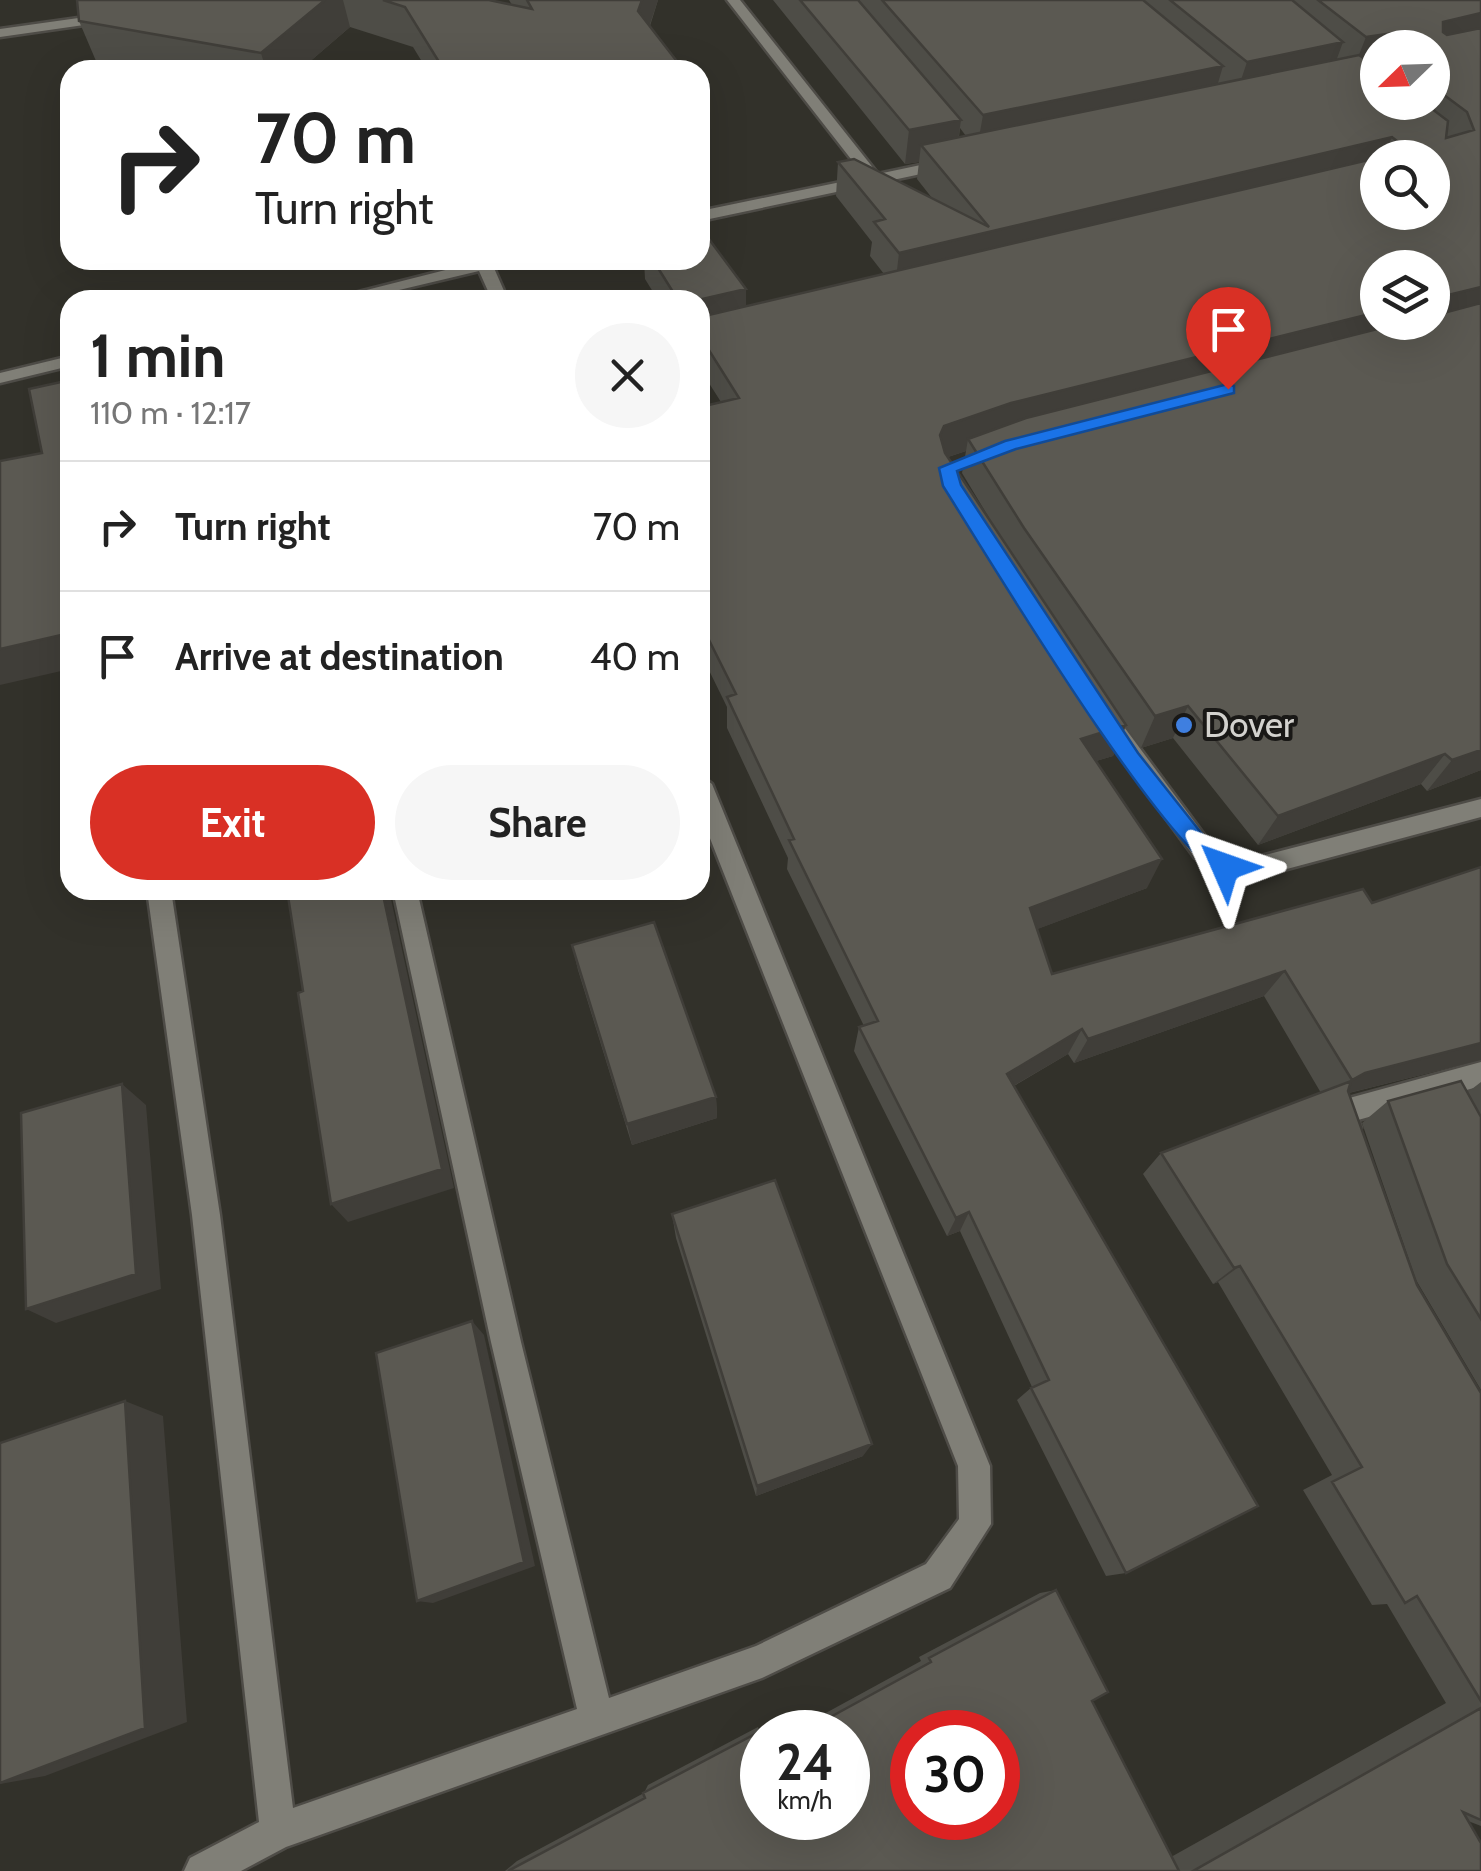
<!DOCTYPE html>
<meta charset="utf-8">
<style>
:root{--surface:#fff;--page:#f6f6f6;--text:#222;--muted:#767676;--line:#e0e0e0;--accent:#d93025}
body{margin:0;font-family:Cabin,sans-serif;background:var(--page);color:var(--text);height:100vh;display:flex;flex-direction:column;font-size:38px;white-space:nowrap}
*{box-sizing:border-box;margin:0}
p{font-size:32px;color:var(--muted)}
.icon{flex:none;width:55px;height:55px;fill:none;stroke:currentColor;stroke-width:2;stroke-linecap:round;stroke-linejoin:round}
.map{position:relative;flex:1;overflow:hidden}
.side{position:absolute;left:60px;top:290px;width:650px;height:610px;display:flex;flex-direction:column;background:var(--surface);border-radius:30px;box-shadow:0 10px 40px #0002}
.side>*{flex:none}
.banner{position:absolute;left:60px;top:60px;width:650px;height:210px;border-radius:30px;box-shadow:0 10px 40px #0002;background:#fff;color:var(--text);overflow:hidden}
.needle{width:65px;rotate:247deg}
.buttons{position:absolute;left:1360px;top:30px;display:grid;gap:20px}
.buttons a{display:grid;place-items:center;width:90px;height:90px;border-radius:50%;background:var(--surface);box-shadow:0 10px 40px #0002;font-size:50px}
.speed{position:absolute;left:740px;top:1710px;display:flex;gap:20px;font-size:50px;font-weight:700;text-align:center}
.speed>*{display:grid;place-content:center;width:130px;height:130px;border-radius:50%;background:var(--surface);box-shadow:0 10px 40px #0002;line-height:1}
.speed small{font-size:25px;font-weight:400}
.speed .limit{border:15px solid #d22;background:#fff;color:#111}
.pin{position:absolute;display:grid;place-items:center;width:85px;height:85px;color:#fff;margin:-102px -42px;border-radius:50% 50% 50% 0;rotate:-45deg;box-shadow:0 0 10px #0007}
.pin .icon{rotate:45deg}
.me{position:absolute;width:110px;margin:-55px;rotate:313deg;stroke-linejoin:round;filter:drop-shadow(0 0 8px #0008)}
.turn{display:flex;align-items:center;gap:35px;height:210px;padding:0 30px;font-size:45px}
.turn .icon{width:130px;height:130px;stroke-width:2.5}
.turn b{display:block;font-size:70px;line-height:85px}
.round{display:grid;place-items:center;flex:none;width:105px;height:105px;border-radius:52px;background:var(--page)}
.head{display:flex;align-items:center;justify-content:space-between;height:170px;padding:0 30px}
h1{font-size:60px;font-weight:800;line-height:75px}
.action{display:flex;gap:20px;margin-top:auto;padding:20px 30px}
.action a{flex:1;height:115px;border-radius:60px;background:var(--accent);color:#fff;font-size:40px;font-weight:800;line-height:115px;text-align:center}
.action a+a{background:var(--page);color:var(--text)}
ul{padding:0;list-style:none}
li{display:flex;align-items:center;gap:30px;height:130px;padding:0 30px;border-top:2px solid var(--line)}
li div{flex:1}
li b{display:block;font-size:38px}
li em{font-style:normal}
.map>svg:first-child{display:block}
.lines{fill:none;stroke-linecap:round;stroke-linejoin:round}
.minor-casing{stroke:#4e4c47;stroke-width:5}
.minor{fill:#807f77;fill-rule:evenodd}
.wall{fill:#4e4d47;fill-rule:evenodd}
.shaded-wall{fill:#403e39}
.building{fill:#5b5952;stroke:#403e39;stroke-width:2.5;fill-rule:evenodd}
.route{fill:#1a73e8;stroke:#114b97;stroke-width:2.5}
.shop-dot{fill:#3f7fe0;stroke:#191816;stroke-width:4}
.labels{text-anchor:middle;stroke-width:8;stroke-linejoin:round;paint-order:stroke}
.poi-label{font-size:35px;fill:#d3d2ce;stroke:#191816;text-anchor:start}
</style>
<div class="map">
<svg width="1481" height="1871" viewBox="0 0 1481 1871">
<rect width="100%" height="100%" fill="#32312a"/>
<g class="lines">
<g class="minor-casing">
<path id="minor" d="M727 0H740L878 174 949 159 957 164 954 167 700 221V211L865 177Z
M114 13 119 14V20L0 37V29Z
M485 260H515L494 268 508 300H492L479 271 357 300H327Z
M70 356V366L0 383V373Z
M1102 706 1110 708 1211 844 1229 857 1261 856 1481 799V817L1261 876 1225 877 1195 858 1094 720 1091 714 1094 708Z
M700 775 712 784 990 1466 991 1524 950 1588 762 1678 286 1847 241 1871H184L190 1858 259 1822 192 1215 147 890H171L220 1215 293 1808 577 1709 491 1342 393 890H417L521 1342 609 1698 756 1646 926 1564 959 1519 958 1466 700 813Z
M1481 1062V1086L1358 1120 1361 1128 1357 1137 1347 1141 1337 1137 1327 1112 1331 1103Z"/>
</g>
<use href="#minor" class="minor"/>
</g>
<path class="wall" d="M77 0H489L512 5 509 0H658L650 26 679 64 692 70H427L413 47 350 27 300 70H144L96 61 79 21Z
M773 0H1481V770L1427 791 1421 784 1258 845 1173 738 1141 748 1126 726 1113 756 1096 761 1147 888 1037 929 1052 974 1363 889 1481 1060 1349 1093 1417 1285 1481 1393V1826L1468 1821 1481 1871H505L517 1861 644 1793 648 1785 758 1727 762 1738V1818L848 1732H791L921 1661 919 1657 1040 1593 1056 1590 1092 1701 1171 1857 1446 1703 1387 1604 1372 1605 1303 1490 1332 1475 1218 1282 1213 1284 1143 1174 1161 1153 1321 1093 1264 996 1074 1063 1068 1054 1014 1086 1126 1573 1106 1576 1017 1400 1032 1387 960 1231 947 1236 854 1051 859 1027 864 1026 787 869 788 858 727 728V707L700 652V407L721 402 700 369V300H658L645 279 644 260H653L746 289V306L884 274 870 256 872 242 836 196 838 162 932 198 917 179 919 162 905 164ZM1378 48H1432V102H1378ZM960 128 966 136 959 137ZM966 451 962 473 997 531 948 457Z
M572 945 716 1097 717 1118 632 1145 578 970Z
M1481 1082V1390L1416 1280 1362 1123 1388 1101 1468 1092Z
M672 1214 863 1456 756 1496 676 1238Z"/>
<path class="shaded-wall" d="M325 0H343L350 27 300 70H266L261 53Z
M642 0H658L641 51 638 11Z
M1481 13V41L1432 54 1443 22Z
M1394 33 1388 48H1378L1376 67 1353 70 1366 37Z
M1343 42 1331 75 1236 95 1247 62Z
M1223 66 1213 100 977 149 983 115Z
M707 78 708 119 700 122V81Z
M961 120 956 154 921 145 919 162 905 164 909 130Z
M1392 137 1383 158 895 287 899 253Z
M1481 287V317L968 439 966 451 939 460 940 435 944 426 1011 403 1378 312V322H1432V299Z
M746 289V323L700 334V300Z
M70 633V669L0 685V649Z
M1188 706 1173 738 1141 748 1155 716Z
M1126 725 1113 756 1069 769 1081 739Z
M1481 750V770L1427 791 1452 760Z
M1445 754 1421 784 1258 845 1278 816Z
M1162 859 1147 888 1019 936 1030 908Z
M382 890H389L454 1188 348 1222 331 1204Z
M1285 971 1264 996 1074 1063 1088 1039Z
M1082 1029 1068 1054 996 1096 1007 1074Z
M1481 1043V1060L1340 1095 1327 1103 1352 1080 1365 1073Z
M122 1084 146 1105 161 1289 56 1323 26 1309Z
M716 1097 717 1118 632 1145 627 1124Z
M969 1212 960 1231 947 1236 956 1218Z
M1240 1266 1218 1282 1213 1284 1234 1268Z
M472 1321 484 1335 535 1566 433 1603 417 1601Z
M125 1401 163 1416 187 1722 45 1776 0 1784Z
M872 1444 863 1456 756 1496 757 1486Z"/>
<path class="building" d="M77 0H325L261 53 79 21Z
M383 0H489L532 9 527 0H642L638 11 679 64 692 70H444L405 7Z
M800 0H858L961 120 909 130Z
M882 0H1143L1223 66 983 115Z
M1170 0H1292L1343 42 1247 62Z
M1318 0H1481V13L1443 22V32L1447 35 1481 28V287L1432 299V268H1378V312L1011 403 944 426 940 435 945 453 1126 725 1081 739 1162 859 1030 908 1052 974 1363 889 1372 903 1481 867V1043L1365 1073 1352 1080 1285 971 1088 1039 1082 1029 1007 1074 1258 1506 1126 1573 1031 1388 1049 1380 969 1212 956 1218 859 1027 878 1021 789 840 794 839 727 697 736 694 700 622V407L739 398 700 336V317L1394 154 1397 141 1392 137 899 253 874 222 885 219 838 162 854 159 989 227 921 145 1359 55 1378 68V102H1423L1448 121 1446 138 1474 130 1467 112 1432 86V48H1390L1395 46 1394 33 1366 37ZM1378 158H1432V212H1378Z
M700 231H703L746 289 698 300H678L653 260H700Z
M1481 303V750L1452 760 1445 754 1278 816 1188 706 1155 716 1024 528 968 439 1026 418 1405 322H1432V316Z
M70 380V633L0 649V461L42 453 29 389Z
M287 890H382L442 1169 331 1204 298 993 303 991Z
M654 922 716 1097 627 1124 572 945Z
M1351 1081 1348 1091 1417 1285 1481 1393V1701L1417 1596 1405 1603 1332 1482 1362 1467 1240 1266 1234 1268 1161 1153Z
M1461 1081 1481 1117V1319L1447 1264 1388 1101Z
M122 1084 136 1274 26 1309 21 1113Z
M775 1180 872 1444 757 1486 672 1214Z
M472 1321 524 1562 417 1601 376 1353Z
M125 1401 145 1728 0 1783V1443Z
M1056 1590 1108 1692 1092 1701 1179 1871H508L645 1798 643 1793 759 1732 762 1741V1818H848V1732H803L931 1662 929 1658ZM912 1732H998V1818H912Z
M1481 1708V1820L1463 1812 1481 1843V1871H1193Z"/>
<path class="route" d="M1228 384 1234 386V393L1016 449 957 471 961 485 1138 753 1210 844 1236 867 1225 876C1167 856 986 554 943 486L939 468 1005 441Z"/>
<circle class="shop-dot" cx="1184" cy="725" r="10"/>
<g class="labels">
<g class="poi-label">
<text x="1204" y="737">Dover</text>
</g>
</g>
</svg>
<div class="buttons">
<a><svg class="needle" viewBox="-14 -14 28 28"><path d="M0-13l5 13h-10z" fill="#e53935"/><path d="M0 13l5-13h-10z" fill="#767676"/></svg></a>
<a><svg class="icon" aria-label="search" viewBox="0 0 24 24"><circle cx="10" cy="10" r="6"/><path d="M15 15l6 6"/></svg></a>
<a><svg class="icon" aria-label="layers" viewBox="0 0 24 24"><path d="M12 4l9 5-9 5-9-5zM3 14l9 5 9-5"/></svg></a>
</div>
<div class="speed"><div>24<small>km/h</small></div><div class="limit">30</div></div>
<div class="pin" style="left:1228px;top:389px;background:#d93025"><svg class="icon" aria-label="arrive" viewBox="0 0 24 24"><path d="M6 21V4h12l-3 4 3 4H6"/></svg></div>
<svg class="me" style="left:1225px;top:867px" viewBox="-20 -20 40 40"><path d="M0-17L14 15 0 8-14 15z" fill="#1a73e8" stroke="#fff" stroke-width="4"/></svg>
<div class="banner">
<div class="turn"><svg class="icon" aria-label="right" viewBox="0 0 24 24"><path d="M7 20v-9h11M14 6l5 5-5 5"/></svg><div><b>70 m</b>Turn right</div></div>
</div>
<section class="side">
<div class="head"><div><h1>1 min</h1><p>110 m · 12:17</p></div><a class="round"><svg class="icon" aria-label="close" viewBox="0 0 24 24"><path d="M6 6l12 12M18 6L6 18"/></svg></a></div>
<ul>
<li><svg class="icon" aria-label="right" viewBox="0 0 24 24"><path d="M7 20v-9h11M14 6l5 5-5 5"/></svg><div><b>Turn right</b></div><em>70 m</em></li>
<li><svg class="icon" aria-label="arrive" viewBox="0 0 24 24"><path d="M6 21V4h12l-3 4 3 4H6"/></svg><div><b>Arrive at destination</b></div><em>40 m</em></li>
</ul>
<div class="action"><a>Exit</a><a>Share</a></div>
</section>
</div>
